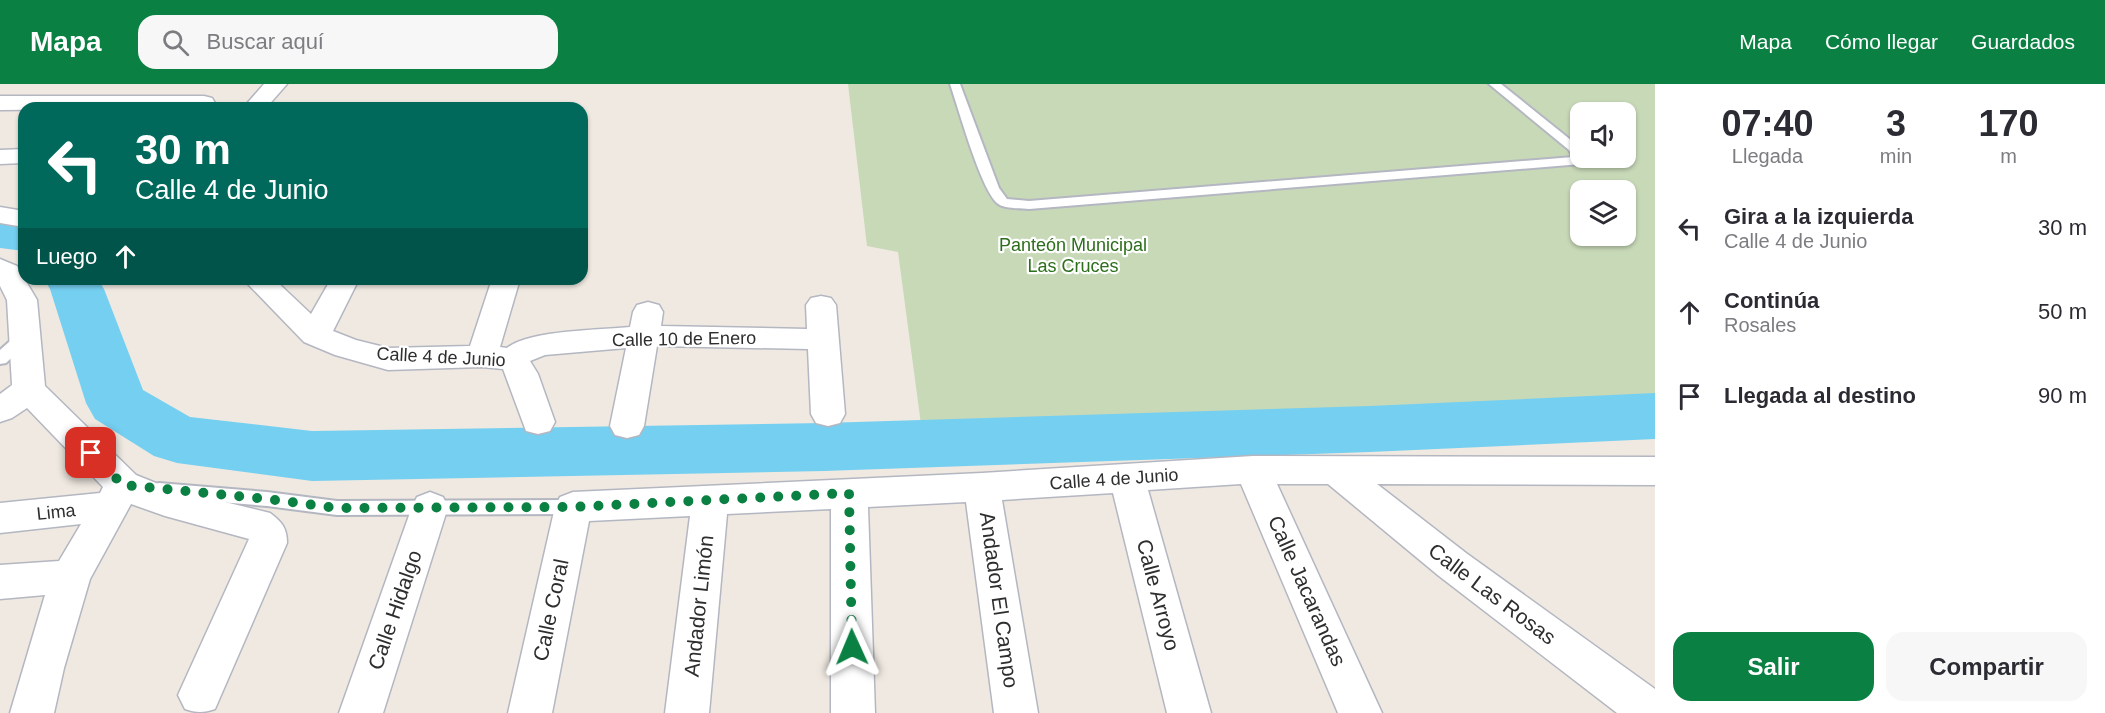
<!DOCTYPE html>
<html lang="es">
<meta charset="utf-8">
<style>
:root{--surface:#fff;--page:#f7f7f7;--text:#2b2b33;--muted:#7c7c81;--accent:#0b8043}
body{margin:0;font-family:Arial,sans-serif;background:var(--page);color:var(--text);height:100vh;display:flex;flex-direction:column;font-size:22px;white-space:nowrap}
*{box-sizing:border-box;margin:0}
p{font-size:20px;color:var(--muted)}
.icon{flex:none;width:33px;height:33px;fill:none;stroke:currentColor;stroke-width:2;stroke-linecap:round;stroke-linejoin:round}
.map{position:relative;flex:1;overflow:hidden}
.drawer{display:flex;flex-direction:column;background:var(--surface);width:450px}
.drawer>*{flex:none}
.top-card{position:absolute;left:18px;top:18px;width:570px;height:183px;border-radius:18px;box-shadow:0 2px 4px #0004;background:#00695c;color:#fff;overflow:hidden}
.controls{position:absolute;left:1570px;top:18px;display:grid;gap:12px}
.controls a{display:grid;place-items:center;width:66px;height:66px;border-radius:12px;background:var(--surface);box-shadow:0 2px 4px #0004;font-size:30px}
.pin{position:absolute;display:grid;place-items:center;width:51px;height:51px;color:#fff;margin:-26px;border-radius:12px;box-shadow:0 3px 9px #0006}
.me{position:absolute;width:66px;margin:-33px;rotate:359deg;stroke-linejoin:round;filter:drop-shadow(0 0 4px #0008)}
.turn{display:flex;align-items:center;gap:21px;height:126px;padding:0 18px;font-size:27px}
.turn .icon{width:78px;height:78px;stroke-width:2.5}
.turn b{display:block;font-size:42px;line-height:51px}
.then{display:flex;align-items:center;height:57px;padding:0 18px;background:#0003;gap:12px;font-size:22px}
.eta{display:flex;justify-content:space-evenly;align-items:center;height:102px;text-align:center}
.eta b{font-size:36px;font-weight:700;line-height:42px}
.action{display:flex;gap:12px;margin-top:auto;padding:12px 18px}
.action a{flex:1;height:69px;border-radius:18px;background:var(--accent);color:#fff;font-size:24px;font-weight:700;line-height:69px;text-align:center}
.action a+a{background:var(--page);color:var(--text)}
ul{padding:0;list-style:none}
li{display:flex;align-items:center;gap:18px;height:84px;padding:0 18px}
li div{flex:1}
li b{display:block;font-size:22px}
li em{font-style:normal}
header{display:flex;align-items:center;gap:36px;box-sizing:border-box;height:84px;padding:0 30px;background:var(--accent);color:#fff}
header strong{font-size:28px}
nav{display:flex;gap:33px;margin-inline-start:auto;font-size:21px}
.search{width:420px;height:54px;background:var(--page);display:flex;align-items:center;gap:15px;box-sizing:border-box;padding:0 21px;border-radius:18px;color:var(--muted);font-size:22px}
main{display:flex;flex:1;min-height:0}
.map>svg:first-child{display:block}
.cemetery{fill:#c8d9b8;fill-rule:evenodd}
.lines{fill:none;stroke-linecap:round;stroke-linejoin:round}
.river{fill:#75cff0;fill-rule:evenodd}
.lane-casing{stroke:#b4b7c1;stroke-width:4}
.street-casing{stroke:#b4b7c1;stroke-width:3}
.lane{fill:#fff;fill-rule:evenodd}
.street{fill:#fff;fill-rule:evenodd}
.route{stroke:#0b8043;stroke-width:10;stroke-dasharray:0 18}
.labels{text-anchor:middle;stroke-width:4.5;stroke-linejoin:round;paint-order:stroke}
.park-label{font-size:18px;fill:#2c6e1b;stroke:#fff}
.street-label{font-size:18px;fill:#2e2e2e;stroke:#fff}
.near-street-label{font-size:21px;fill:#2e2e2e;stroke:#fff}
</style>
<header>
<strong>Mapa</strong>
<div class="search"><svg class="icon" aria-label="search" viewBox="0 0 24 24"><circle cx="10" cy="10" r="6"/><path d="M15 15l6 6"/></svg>Buscar aquí</div>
<nav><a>Mapa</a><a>Cómo llegar</a><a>Guardados</a></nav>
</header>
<main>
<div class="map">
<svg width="1655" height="629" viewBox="0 0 1655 629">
<rect width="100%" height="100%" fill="#efe9e1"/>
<path class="cemetery" d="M848 0H1655V324L922 348 898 168 867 162ZM1581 28H1626V74H1581ZM1581 106H1626V152H1581Z"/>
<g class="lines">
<path class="river" d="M0 134 24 137V167L0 164Z
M44 195H98L104 205 143 306 190 333 312 347 824 339 1370 322 1655 309V355L1370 368 824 387 312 397 177 379 154 372 95 335 86 319 50 205Z"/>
<g class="lane-casing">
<path id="lane" d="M950 0H960L999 104 1007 115 1029 117 1573 73 1569 66 1489 0H1501L1577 61 1581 67V74L1587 76 1581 80 1029 125C1020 124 1003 125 997 119 980 103 959 26 950 0Z
M24 248 29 249 32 253 29 257 6 279 0 280V266L19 249Z
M159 399 267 408 337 417 573 416 580 418 582 423 580 428 573 430 337 431 267 422 159 413 153 411 150 406 153 401Z"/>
</g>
<g class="street-casing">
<path id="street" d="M264 0H287L266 24H243Z
M0 12H204L212 14 215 19 211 24 0 26Z
M24 65V79L0 80V66Z
M0 123 24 127V143L0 139Z
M0 175 17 182 37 216 45 302 136 391 171 405 270 429C282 438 287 444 287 459L215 625C204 629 196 629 185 625L178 611 249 455 165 432 131 420 90 495 64 584 54 629H10L45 511 0 515V481L59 477 81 440 0 449V419L100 409 103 403 27 324 12 334 0 338V310L12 301 7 216 0 202Z
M243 195H274L311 230 331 195H359L333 247 356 256 388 264 470 262 492 195H520L500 263 507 264C529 246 600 246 630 243L633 228 637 221 648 218 659 221 663 228 661 242 807 245 806 221 811 214 821 212 831 214 836 221 845 330 840 339 828 342 816 339 811 330 808 265 657 262 644 342 639 351 627 354 615 351 610 342 626 264 545 271 530 277 538 290 555 338 550 347 538 350 526 347 503 285 482 283 388 286 335 271 304 258Z
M1253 372 1655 373V401L1377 400 1466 469 1655 605V629H1617L1439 492 1328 400H1277L1382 629H1338L1241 400 1148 406 1211 629H1167L1113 409 1002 416 1038 629H994L966 418 868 423 875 629H831V425L727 430 709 629H665L690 432 589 437 552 629H508L555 423 560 413 573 408 982 389Z
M430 408 443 413 448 423 383 629H339L412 423 417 413Z"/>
</g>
<use href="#lane" class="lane"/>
<use href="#street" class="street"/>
</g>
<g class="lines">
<path class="route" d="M91 369 123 401 267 415 337 424 573 423 849 409 852 563"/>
</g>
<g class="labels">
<g class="park-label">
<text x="1073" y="167">Panteón Municipal<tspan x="1073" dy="21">Las Cruces</tspan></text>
</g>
<g class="street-label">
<text transform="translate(684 255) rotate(-1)" y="6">Calle 10 de Enero</text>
<text transform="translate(441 273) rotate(3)" y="6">Calle 4 de Junio</text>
<text transform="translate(1114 395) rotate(-4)" y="6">Calle 4 de Junio</text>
<text transform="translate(56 428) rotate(-6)" y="6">Lima</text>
</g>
<g class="near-street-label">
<text transform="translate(1307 507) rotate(66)" y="7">Calle Jacarandas</text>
<text transform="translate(1492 510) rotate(37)" y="7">Calle Las Rosas</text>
<text transform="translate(1158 511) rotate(75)" y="7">Calle Arroyo</text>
<text transform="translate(999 516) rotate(82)" y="7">Andador El Campo</text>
<text transform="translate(699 522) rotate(-84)" y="7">Andador Limón</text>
<text transform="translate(395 526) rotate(-71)" y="7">Calle Hidalgo</text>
<text transform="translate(551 526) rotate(-78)" y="7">Calle Coral</text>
</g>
</g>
</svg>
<div class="controls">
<a><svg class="icon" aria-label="sound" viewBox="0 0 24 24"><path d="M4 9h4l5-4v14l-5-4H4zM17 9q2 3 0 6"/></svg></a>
<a><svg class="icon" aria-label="layers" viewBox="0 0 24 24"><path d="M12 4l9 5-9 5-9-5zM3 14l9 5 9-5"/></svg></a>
</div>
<div class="pin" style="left:91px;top:369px;background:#d93025"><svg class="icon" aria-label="arrive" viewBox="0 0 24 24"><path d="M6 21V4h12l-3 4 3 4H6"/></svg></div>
<svg class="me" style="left:852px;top:563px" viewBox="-20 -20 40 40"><path d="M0-17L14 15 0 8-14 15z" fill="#0b8043" stroke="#fff" stroke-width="4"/></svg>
<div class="top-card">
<div class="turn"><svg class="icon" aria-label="left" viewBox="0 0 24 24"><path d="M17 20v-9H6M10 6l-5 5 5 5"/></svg><div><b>30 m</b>Calle 4 de Junio</div></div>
<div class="then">Luego<svg class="icon" aria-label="ahead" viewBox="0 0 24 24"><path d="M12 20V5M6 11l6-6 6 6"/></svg></div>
</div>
</div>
<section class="drawer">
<div class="eta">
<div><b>07:40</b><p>Llegada</p></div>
<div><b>3</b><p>min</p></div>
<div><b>170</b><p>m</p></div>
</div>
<ul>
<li><svg class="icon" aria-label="left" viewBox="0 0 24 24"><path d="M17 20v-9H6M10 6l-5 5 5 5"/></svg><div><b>Gira a la izquierda</b><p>Calle 4 de Junio</p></div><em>30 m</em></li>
<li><svg class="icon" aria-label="ahead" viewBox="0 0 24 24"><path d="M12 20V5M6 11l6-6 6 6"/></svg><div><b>Continúa</b><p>Rosales</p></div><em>50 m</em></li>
<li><svg class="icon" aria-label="arrive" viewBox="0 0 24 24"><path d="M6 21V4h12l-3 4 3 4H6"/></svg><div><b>Llegada al destino</b></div><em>90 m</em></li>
</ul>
<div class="action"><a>Salir</a><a>Compartir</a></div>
</section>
</main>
